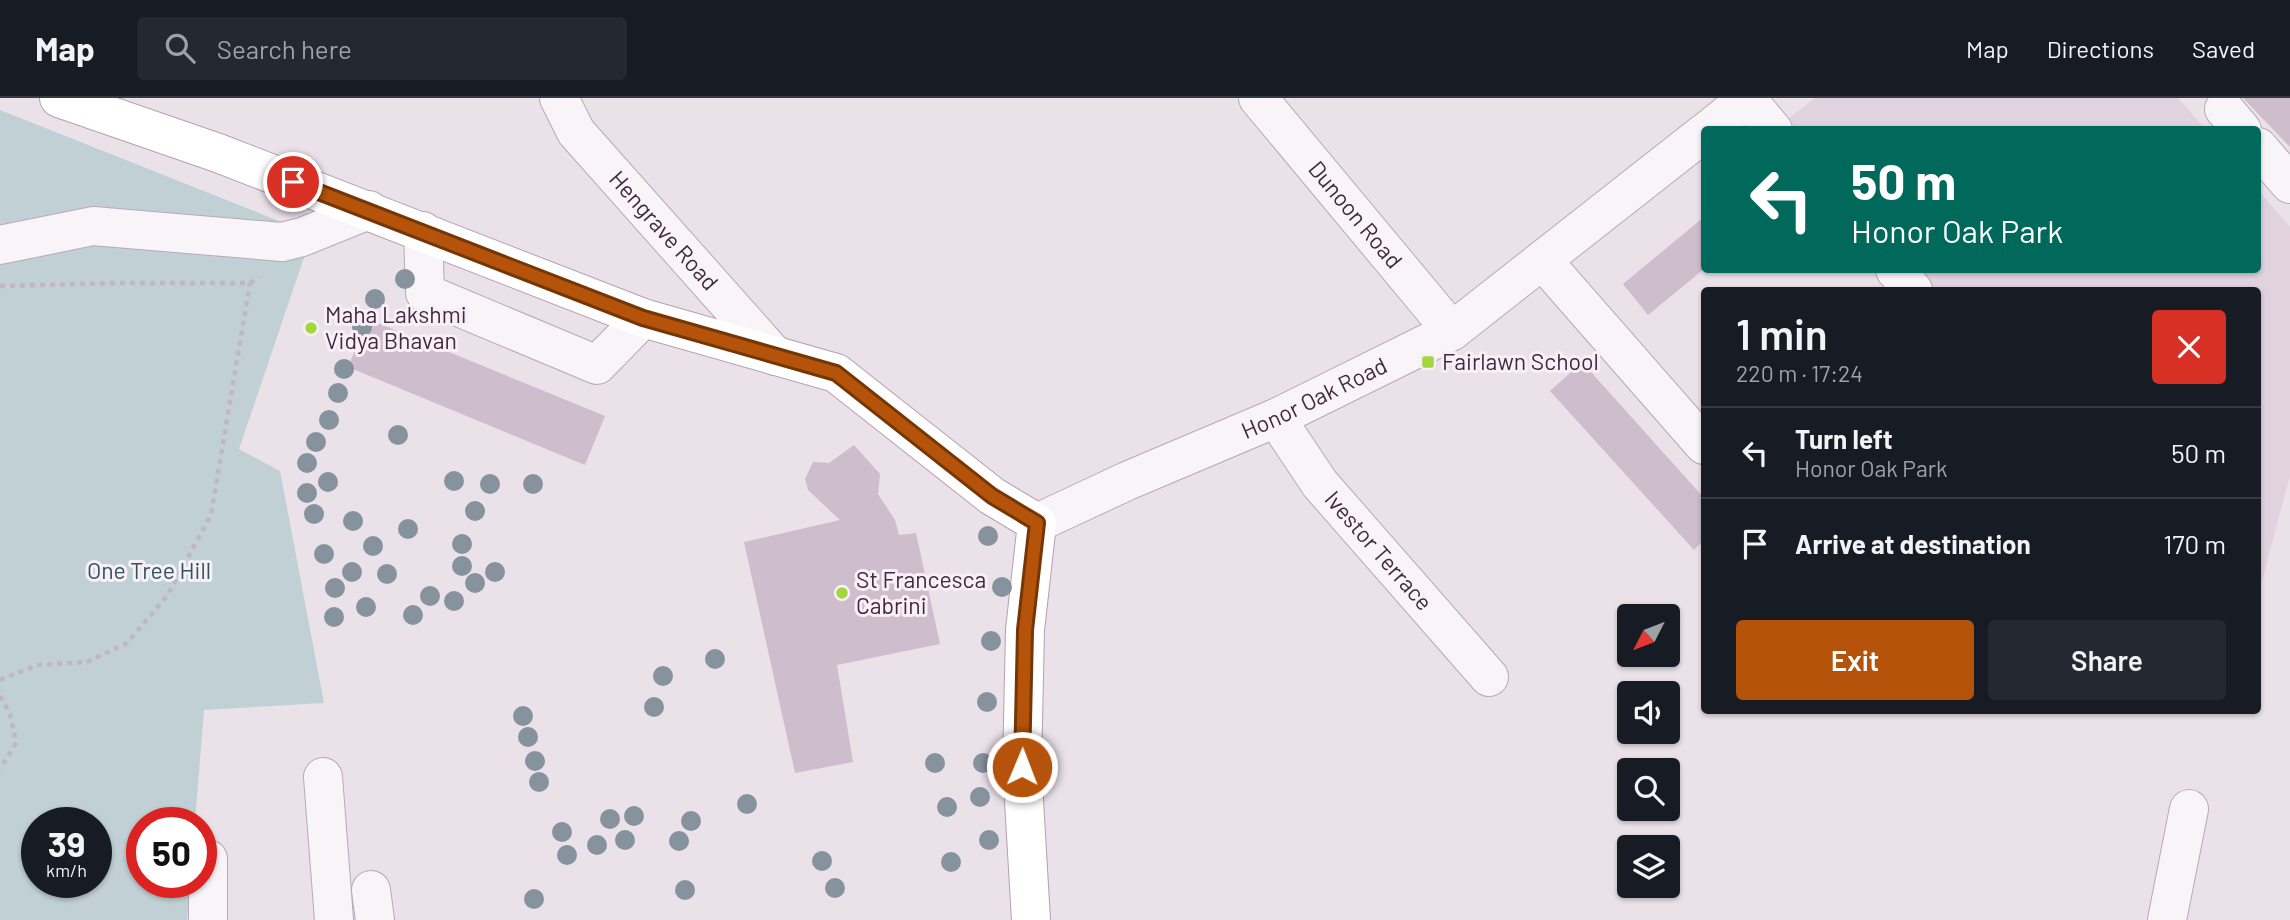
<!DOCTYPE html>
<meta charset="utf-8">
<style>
:root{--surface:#171b24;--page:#242831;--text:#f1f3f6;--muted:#9ea1a6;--line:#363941;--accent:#b45309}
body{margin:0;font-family:Barlow,sans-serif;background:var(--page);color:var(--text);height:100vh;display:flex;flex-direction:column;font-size:26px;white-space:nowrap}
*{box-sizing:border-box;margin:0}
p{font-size:23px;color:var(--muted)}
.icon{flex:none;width:38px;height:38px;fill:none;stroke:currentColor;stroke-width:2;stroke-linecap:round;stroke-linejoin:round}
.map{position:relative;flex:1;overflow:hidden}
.panel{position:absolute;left:1701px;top:189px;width:560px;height:427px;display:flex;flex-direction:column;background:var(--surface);border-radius:7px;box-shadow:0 2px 5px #0004}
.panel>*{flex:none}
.top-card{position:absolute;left:1701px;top:28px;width:560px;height:147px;border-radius:7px;box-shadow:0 2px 5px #0004;background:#00695c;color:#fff;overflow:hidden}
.needle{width:46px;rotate:228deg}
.buttons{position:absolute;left:1617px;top:506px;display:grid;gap:14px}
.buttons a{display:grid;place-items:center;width:63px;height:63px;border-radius:7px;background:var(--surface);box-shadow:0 2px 5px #0004;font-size:35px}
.speed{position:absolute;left:21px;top:709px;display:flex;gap:14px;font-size:35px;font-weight:700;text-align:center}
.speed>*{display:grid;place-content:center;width:91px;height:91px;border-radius:50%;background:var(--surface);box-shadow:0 2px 5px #0004;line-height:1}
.speed small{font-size:18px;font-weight:400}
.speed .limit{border:10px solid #d22;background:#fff;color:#111}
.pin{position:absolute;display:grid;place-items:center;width:60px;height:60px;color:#fff;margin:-30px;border:4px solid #fff;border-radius:50%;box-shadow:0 2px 7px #0007}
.me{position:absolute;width:77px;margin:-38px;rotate:1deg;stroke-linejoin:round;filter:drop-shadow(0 0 5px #0008)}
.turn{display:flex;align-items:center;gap:24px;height:147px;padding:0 35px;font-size:32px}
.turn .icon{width:91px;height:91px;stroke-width:2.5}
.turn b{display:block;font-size:49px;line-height:60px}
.round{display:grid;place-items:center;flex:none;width:74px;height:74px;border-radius:7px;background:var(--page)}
.headline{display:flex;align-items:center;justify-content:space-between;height:119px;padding:0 35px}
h1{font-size:42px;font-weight:600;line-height:52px}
.cta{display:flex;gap:14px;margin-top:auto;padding:14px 35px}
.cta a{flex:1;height:80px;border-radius:7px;background:var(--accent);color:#fff;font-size:28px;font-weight:600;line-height:80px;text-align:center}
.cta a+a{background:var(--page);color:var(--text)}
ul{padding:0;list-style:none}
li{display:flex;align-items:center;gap:21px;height:91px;padding:0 35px;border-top:2px solid var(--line)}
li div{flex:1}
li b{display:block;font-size:26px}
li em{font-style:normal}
header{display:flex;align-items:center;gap:42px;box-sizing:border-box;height:98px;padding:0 35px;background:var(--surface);border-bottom:2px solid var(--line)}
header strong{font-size:33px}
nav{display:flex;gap:38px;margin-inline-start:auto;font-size:24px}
.search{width:490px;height:63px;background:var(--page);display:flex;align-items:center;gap:18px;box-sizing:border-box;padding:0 24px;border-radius:7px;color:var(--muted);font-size:26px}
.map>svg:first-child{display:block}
.built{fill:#e0d2de}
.green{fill:#c1d0d5;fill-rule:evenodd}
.building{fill:#cebdcc}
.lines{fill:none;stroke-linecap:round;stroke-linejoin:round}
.minor-casing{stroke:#b8aab6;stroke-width:40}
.major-casing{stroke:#b79fb5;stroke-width:40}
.path{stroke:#c2b7c1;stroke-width:4.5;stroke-dasharray:5 5;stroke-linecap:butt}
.minor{stroke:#f8f4f8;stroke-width:38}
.major{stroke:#fff;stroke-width:38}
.tree{fill:#86939e}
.route-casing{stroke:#753606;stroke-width:18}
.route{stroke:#b45309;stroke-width:12}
.poi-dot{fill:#a4d73d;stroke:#f8f0f7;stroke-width:2.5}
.labels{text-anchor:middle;stroke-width:6;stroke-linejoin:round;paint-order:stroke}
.street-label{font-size:23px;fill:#432840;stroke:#f8f0f7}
.poi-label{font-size:23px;fill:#432840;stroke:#f8f0f7;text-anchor:start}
.park-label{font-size:23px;fill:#345360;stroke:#f8f0f7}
</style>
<header>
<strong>Map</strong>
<div class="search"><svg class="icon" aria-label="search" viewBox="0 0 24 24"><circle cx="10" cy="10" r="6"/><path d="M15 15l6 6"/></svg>Search here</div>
<nav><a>Map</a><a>Directions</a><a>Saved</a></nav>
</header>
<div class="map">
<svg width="2290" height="822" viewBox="0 0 2290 822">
<rect width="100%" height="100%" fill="#eae1e9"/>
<path class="built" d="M1815 0H2178L2205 31 1774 32Z
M2258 92 2290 129V377L2258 498V192H1907L1889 172H2258Z"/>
<path class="green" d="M0 12 312 136 239 351 280 373 324 605 204 612 195 724H142V784H190L187 822H0ZM37 724H96V784H37Z"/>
<path class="building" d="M2243 0H2290V49Z
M1704 119V171L1648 217 1623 186Z
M368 221 605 318 585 367 348 269Z
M1582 264 1704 400V442L1694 452 1550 293Z
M854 347 880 376 878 396 895 422 899 437 916 435 940 546 837 567 853 664 795 675 744 444 840 422 808 392 805 381 813 364 829 365Z"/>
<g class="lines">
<g class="minor-casing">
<g id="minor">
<path id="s1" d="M559 0 576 34 775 258"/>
<path id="s2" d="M1258 0 1452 233"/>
<path d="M1747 1 1773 32"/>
<path d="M2224 11 2242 32"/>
<path d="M1708 32 1748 0"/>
<path d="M2258 49 2290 86"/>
<path d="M423 133 425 195 597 267 643 220"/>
<path d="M0 147 93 128 282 144 302 139 369 112"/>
<path d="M1543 163 1704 347"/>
<path d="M1895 172 1913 192"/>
<path id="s3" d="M1276 320 1320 386 1489 579"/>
<path id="s4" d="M1037 425 1127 383 1276 320 1452 233 1704 35"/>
<path d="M323 679 334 822"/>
<path d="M371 792 375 822"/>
<path d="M208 822V761"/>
<path d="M2167 822 2189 711"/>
</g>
</g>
<g class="major-casing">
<path id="major" d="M59 0 218 55 643 220 836 275 992 398 1037 425 1025 532 1022 669 1031 822"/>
</g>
<path class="path" d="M0 188 112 185H250L259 179
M0 582 37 567 87 564 127 545 167 498 211 417 250 185
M0 598 10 616 16 645 0 671"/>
<use href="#minor" class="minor"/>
<use href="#major" class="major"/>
</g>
<g class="tree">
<circle cx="405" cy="181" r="10"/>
<circle cx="375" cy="201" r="10"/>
<circle cx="362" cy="229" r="10"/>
<circle cx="344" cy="271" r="10"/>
<circle cx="338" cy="295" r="10"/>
<circle cx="329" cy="322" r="10"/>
<circle cx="398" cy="337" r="10"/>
<circle cx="316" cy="344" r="10"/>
<circle cx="307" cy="365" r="10"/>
<circle cx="454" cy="383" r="10"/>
<circle cx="328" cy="384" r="10"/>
<circle cx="490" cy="386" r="10"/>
<circle cx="533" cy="386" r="10"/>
<circle cx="307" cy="395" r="10"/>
<circle cx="475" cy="413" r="10"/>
<circle cx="314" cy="416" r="10"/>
<circle cx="353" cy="423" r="10"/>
<circle cx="408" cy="431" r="10"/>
<circle cx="988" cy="438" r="10"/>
<circle cx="462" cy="446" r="10"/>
<circle cx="373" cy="448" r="10"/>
<circle cx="324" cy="456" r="10"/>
<circle cx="462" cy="468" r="10"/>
<circle cx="352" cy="474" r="10"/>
<circle cx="495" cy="474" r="10"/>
<circle cx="387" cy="476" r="10"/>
<circle cx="475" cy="485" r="10"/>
<circle cx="1002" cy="489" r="10"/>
<circle cx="335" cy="490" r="10"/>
<circle cx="430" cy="498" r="10"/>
<circle cx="454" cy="503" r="10"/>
<circle cx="366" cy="509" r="10"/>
<circle cx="413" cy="517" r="10"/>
<circle cx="334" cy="519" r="10"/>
<circle cx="991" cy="543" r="10"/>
<circle cx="715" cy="561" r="10"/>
<circle cx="663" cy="578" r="10"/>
<circle cx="987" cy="604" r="10"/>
<circle cx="654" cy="609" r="10"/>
<circle cx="523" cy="618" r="10"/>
<circle cx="528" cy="639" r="10"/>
<circle cx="535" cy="663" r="10"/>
<circle cx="935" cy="665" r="10"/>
<circle cx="983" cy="665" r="10"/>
<circle cx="539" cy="684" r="10"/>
<circle cx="980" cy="699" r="10"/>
<circle cx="747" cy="706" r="10"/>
<circle cx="947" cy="709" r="10"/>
<circle cx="634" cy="718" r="10"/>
<circle cx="610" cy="721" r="10"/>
<circle cx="691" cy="723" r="10"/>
<circle cx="562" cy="734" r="10"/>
<circle cx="625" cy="742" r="10"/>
<circle cx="989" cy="742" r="10"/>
<circle cx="679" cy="743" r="10"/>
<circle cx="597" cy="747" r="10"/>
<circle cx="567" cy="757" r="10"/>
<circle cx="822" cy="763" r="10"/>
<circle cx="951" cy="764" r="10"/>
<circle cx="835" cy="790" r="10"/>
<circle cx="685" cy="792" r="10"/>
<circle cx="534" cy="801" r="10"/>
</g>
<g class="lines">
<g class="route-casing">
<path id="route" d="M293 84 643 220 836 275 992 398 1037 425 1025 532 1022 669"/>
</g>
<use href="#route" class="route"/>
</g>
<g class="poi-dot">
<circle cx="311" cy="230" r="7"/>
<rect x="1421" y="257" width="14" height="14" rx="3.5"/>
<circle cx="842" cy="495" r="7"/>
</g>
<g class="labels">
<g class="street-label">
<text dy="8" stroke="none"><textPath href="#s2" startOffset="152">Dunoon Road</textPath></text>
<text dy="8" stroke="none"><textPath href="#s1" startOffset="170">Hengrave Road</textPath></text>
<text dy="8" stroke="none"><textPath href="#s4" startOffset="304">Honor Oak Road</textPath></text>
<text dy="8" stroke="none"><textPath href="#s3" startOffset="168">Ivestor Terrace</textPath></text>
</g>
<g class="poi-label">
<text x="325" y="225">Maha Lakshmi<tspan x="325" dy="26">Vidya Bhavan</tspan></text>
<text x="1442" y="272">Fairlawn School</text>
<text x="856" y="490">St Francesca<tspan x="856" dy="26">Cabrini</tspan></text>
</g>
<g class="park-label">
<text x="149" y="481">One Tree Hill</text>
</g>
</g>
</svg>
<div class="buttons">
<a><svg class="needle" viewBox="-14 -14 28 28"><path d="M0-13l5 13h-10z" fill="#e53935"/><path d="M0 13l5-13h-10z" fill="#9ea1a6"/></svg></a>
<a><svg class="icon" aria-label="sound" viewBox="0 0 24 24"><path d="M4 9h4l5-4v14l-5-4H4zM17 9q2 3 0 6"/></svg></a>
<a><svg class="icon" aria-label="search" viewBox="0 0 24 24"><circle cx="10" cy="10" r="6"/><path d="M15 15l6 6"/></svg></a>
<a><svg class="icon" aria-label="layers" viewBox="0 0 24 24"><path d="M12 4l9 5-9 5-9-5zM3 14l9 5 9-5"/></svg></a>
</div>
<div class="speed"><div>39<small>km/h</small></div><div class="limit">50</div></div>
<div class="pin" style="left:293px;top:84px;background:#d93025"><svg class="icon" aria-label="arrive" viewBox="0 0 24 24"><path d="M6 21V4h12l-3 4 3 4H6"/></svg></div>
<svg class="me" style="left:1022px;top:669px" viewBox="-20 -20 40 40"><circle r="17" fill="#b45309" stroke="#fff" stroke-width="3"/><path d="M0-11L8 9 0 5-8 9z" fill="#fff"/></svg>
<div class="top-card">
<div class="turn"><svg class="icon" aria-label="left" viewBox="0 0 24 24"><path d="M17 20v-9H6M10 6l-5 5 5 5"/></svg><div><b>50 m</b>Honor Oak Park</div></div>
</div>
<section class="panel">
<div class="headline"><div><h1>1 min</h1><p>220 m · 17:24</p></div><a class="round" style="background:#d93025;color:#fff"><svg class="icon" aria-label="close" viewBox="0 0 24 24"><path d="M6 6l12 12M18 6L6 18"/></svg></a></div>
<ul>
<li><svg class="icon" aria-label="left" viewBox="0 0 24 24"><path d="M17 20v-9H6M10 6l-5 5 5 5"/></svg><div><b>Turn left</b><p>Honor Oak Park</p></div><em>50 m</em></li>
<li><svg class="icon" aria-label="arrive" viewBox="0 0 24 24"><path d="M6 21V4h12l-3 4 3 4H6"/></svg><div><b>Arrive at destination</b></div><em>170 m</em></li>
</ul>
<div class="cta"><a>Exit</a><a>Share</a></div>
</section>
</div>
